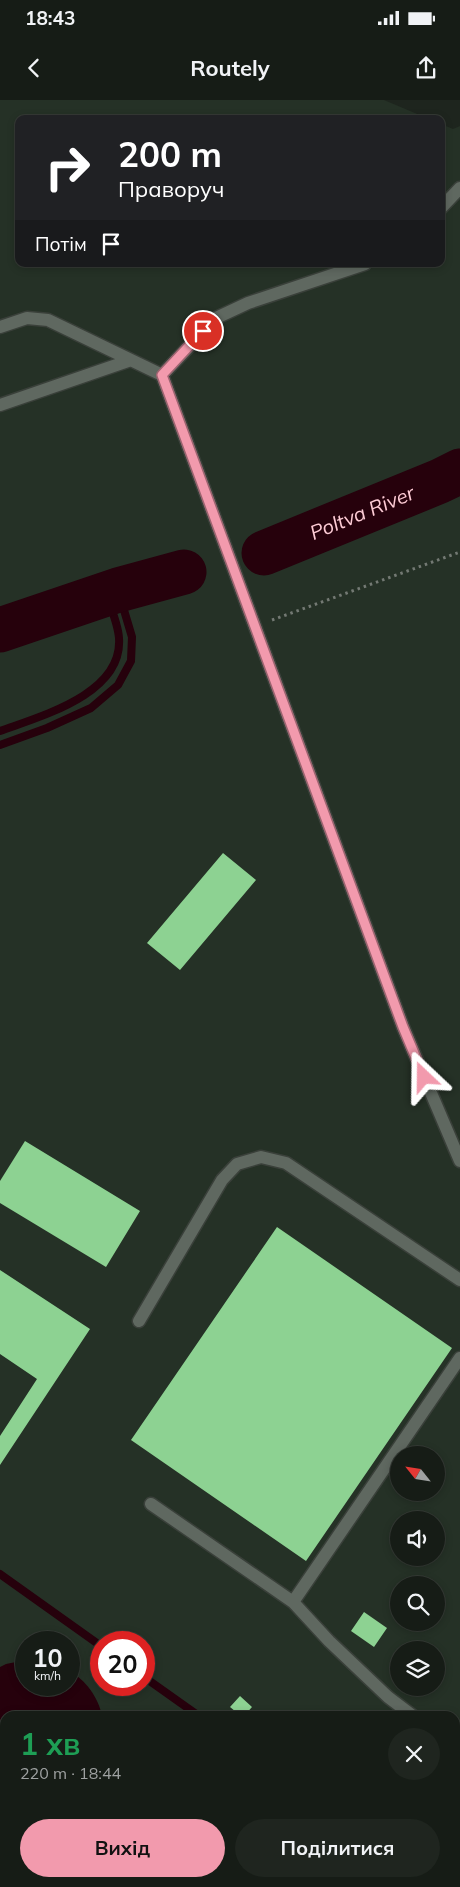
<!DOCTYPE html>
<html lang="uk">
<meta charset="utf-8">
<style>
:root{--surface:#161c16;--page:#1f251f;--text:#f1f3f6;--muted:#9ea1a1;--line:#353a35;--accent:#f29aad}
body{margin:0;font-family:Mulish,sans-serif;background:var(--page);color:var(--text);height:100vh;display:flex;flex-direction:column;font-size:19px;white-space:nowrap}
*{box-sizing:border-box;margin:0}
p{font-size:16px;color:var(--muted)}
.icon{flex:none;width:28px;height:28px;fill:none;stroke:currentColor;stroke-width:2;stroke-linecap:round;stroke-linejoin:round}
.map{position:relative;flex:1;overflow:hidden}
.panel{position:absolute;left:0px;top:1611px;width:460px;height:176px;display:flex;flex-direction:column;background:var(--surface);border-radius:15px 15px 0 0;box-shadow:0 2px 8px #0003,0 0 0 1px var(--line)}
.panel>*{flex:none}
.banner{position:absolute;left:15px;top:15px;width:430px;height:152px;border-radius:10px;box-shadow:0 2px 8px #0003,0 0 0 1px var(--line);background:#202124;color:#fff;overflow:hidden}
.needle{width:32px;rotate:300deg}
.fabs{position:absolute;left:390px;top:1346px;display:grid;gap:10px}
.fabs a{display:grid;place-items:center;width:55px;height:55px;border-radius:50%;background:var(--surface);box-shadow:0 2px 8px #0003,0 0 0 1px var(--line);font-size:25px}
.speed{position:absolute;left:15px;top:1531px;display:flex;gap:10px;font-size:25px;font-weight:700;text-align:center}
.speed>*{display:grid;place-content:center;width:65px;height:65px;border-radius:50%;background:var(--surface);box-shadow:0 2px 8px #0003,0 0 0 1px var(--line);line-height:1}
.speed small{font-size:12px;font-weight:400}
.speed .limit{border:8px solid #d22;background:#fff;color:#111}
.pin{position:absolute;display:grid;place-items:center;width:42px;height:42px;color:#fff;margin:-21px;border:2px solid #fff;border-radius:50%;box-shadow:0 1px 5px #0007}
.me{position:absolute;width:55px;margin:-28px;rotate:337deg;stroke-linejoin:round;filter:drop-shadow(0 0 4px #0008)}
.turn{display:flex;align-items:center;gap:18px;height:105px;padding:0 20px;font-size:22px}
.turn .icon{width:65px;height:65px;stroke-width:2.5}
.turn b{display:block;font-size:35px;line-height:42px}
.then{display:flex;align-items:center;height:48px;padding:0 20px;background:#0003;gap:10px;font-size:19px}
.round{display:grid;place-items:center;flex:none;width:52px;height:52px;border-radius:26px;background:var(--page)}
.headline{display:flex;align-items:center;justify-content:space-between;height:85px;padding:0 20px}
h1{font-size:30px;font-weight:700;line-height:38px;color:#1e9e55}
.cta{display:flex;gap:10px;margin-top:auto;padding:10px 20px}
.cta a{flex:1;height:58px;border-radius:30px;background:var(--accent);color:#111;font-size:20px;font-weight:700;line-height:58px;text-align:center}
.cta a+a{background:var(--page);color:var(--text)}
.status{display:flex;justify-content:space-between;align-items:center;height:35px;padding:0 25px;background:var(--surface);direction:ltr}
.status svg{height:14px;fill:currentColor}
header{display:flex;justify-content:space-between;align-items:center;height:65px;padding:0 20px;background:var(--surface);font-size:22px;font-weight:700}
.map>svg:first-child{display:block}
.built{fill:#253126;fill-rule:evenodd}
.water{fill:#26010c}
.lines{fill:none;stroke-linecap:round;stroke-linejoin:round}
.stream{stroke:#26010c;stroke-width:8}
.river{stroke:#26010c;stroke-width:45}
.building{fill:#8dd292}
.lane-casing{stroke:#3a403a;stroke-width:15}
.path{stroke:#737973;stroke-width:3;stroke-dasharray:2.5 4;stroke-linecap:butt}
.lane{stroke:#5f6860;stroke-width:12}
.route-casing{stroke:#9d6470;stroke-width:12}
.route{stroke:#f29aad;stroke-width:9}
.labels{text-anchor:middle;stroke-width:5;stroke-linejoin:round;paint-order:stroke}
.water-label{font-size:20px;font-style:italic;fill:#feccd6;stroke:#151c15}
</style>
<div class="status"><b>18:43</b><svg viewBox="0 0 49 12"><path d="M0 12V9h3v3zM5 12V6h3v6zM10 12V3h3v9zM15 12V0h3v12zM26 1h20v11H26zM47 4h2v5h-2z"/></svg></div>
<header><svg class="icon" aria-label="back" viewBox="0 0 24 24"><path d="M15 5l-7 7 7 7"/></svg>Routely<svg class="icon" aria-label="share" viewBox="0 0 24 24"><path d="M12 15V3M7 8l5-5 5 5M5 13v7h14v-7"/></svg></header>
<div class="map">
<svg width="460" height="1787" viewBox="0 0 460 1787">
<rect width="100%" height="100%" fill="#1e251e"/>
<path class="built" d="M0 0H384L429 19H19V164H441V24L453 29 460 26V1787H0ZM399 1355H436V1392H399ZM399 1420H436V1458H399ZM399 1485H436V1522H399ZM26 1542H69V1585H26ZM101 1542H144V1585H101ZM399 1550H436V1588H399ZM5 1616H455V1782H5Z"/>
<path class="water" d="M26 1560V1585H69V1571C85 1579 99 1598 102 1616H5V1703L0 1702V1567L6 1564Z
M113 1782H183V1787H112Z
M257 1783V1782L326 1783 324 1787H259Z"/>
<g class="lines">
<path class="stream" d="M0 631C41 616 123 594 119 538 118 524 111 508 106 494
M0 645 47 628 91 608 118 585 131 561 132 537 118 490
M0 1474 101 1546
M144 1577 199 1616
M395 1782 401 1787"/>
<g class="river">
<path id="s1" d="M264 453 440 381 460 371"/>
<path d="M0 530 118 490 184 472"/>
</g>
</g>
<path class="building" d="M223 753 256 780 180 870 147 843Z
M25 1041 140 1111 106 1167 0 1103V1081Z
M277 1127 452 1248 306 1461 131 1340Z
M0 1170 90 1229 0 1365V1336L37 1279 0 1254Z
M364 1512 387 1528 374 1547 351 1531Z
M240 1596 252 1607 244 1616H241L230 1607Z"/>
<g class="lines">
<g class="lane-casing">
<path id="lane" d="M441 108 460 88
M365 164 248 203 216 218 162 275 403 927 460 1061
M0 227 27 218 48 220 162 275
M0 305 131 260
M139 1221 222 1080 237 1064 261 1057 286 1063 460 1180
M151 1404 293 1502 329 1541 388 1597 413 1616
M293 1502 460 1258
M455 1650 460 1654
M0 1755 5 1759
M35 1782 41 1787"/>
</g>
<path class="path" d="M272 520 460 452"/>
<use href="#lane" class="lane"/>
</g>
<g class="lines">
<g class="route-casing">
<path id="route" d="M203 231 162 275 403 927 424 977"/>
</g>
<use href="#route" class="route"/>
</g>
<g class="labels">
<g class="water-label">
<text dy="7" stroke="none"><textPath href="#s1" startOffset="106">Poltva River</textPath></text>
</g>
</g>
</svg>
<div class="fabs">
<a><svg class="needle" viewBox="-14 -14 28 28"><path d="M0-13l5 13h-10z" fill="#e53935"/><path d="M0 13l5-13h-10z" fill="#9ea1a1"/></svg></a>
<a><svg class="icon" aria-label="sound" viewBox="0 0 24 24"><path d="M4 9h4l5-4v14l-5-4H4zM17 9q2 3 0 6"/></svg></a>
<a><svg class="icon" aria-label="search" viewBox="0 0 24 24"><circle cx="10" cy="10" r="6"/><path d="M15 15l6 6"/></svg></a>
<a><svg class="icon" aria-label="layers" viewBox="0 0 24 24"><path d="M12 4l9 5-9 5-9-5zM3 14l9 5 9-5"/></svg></a>
</div>
<div class="speed"><div>10<small>km/h</small></div><div class="limit">20</div></div>
<div class="pin" style="left:203px;top:231px;background:#d93025"><svg class="icon" aria-label="arrive" viewBox="0 0 24 24"><path d="M6 21V4h12l-3 4 3 4H6"/></svg></div>
<svg class="me" style="left:424px;top:977px" viewBox="-20 -20 40 40"><path d="M0-17L14 15 0 8-14 15z" fill="#f29aad" stroke="#fff" stroke-width="4"/></svg>
<div class="banner">
<div class="turn"><svg class="icon" aria-label="right" viewBox="0 0 24 24"><path d="M7 20v-9h11M14 6l5 5-5 5"/></svg><div><b>200 m</b>Праворуч</div></div>
<div class="then">Потім<svg class="icon" aria-label="arrive" viewBox="0 0 24 24"><path d="M6 21V4h12l-3 4 3 4H6"/></svg></div>
</div>
<section class="panel">
<div class="headline"><div><h1>1 хв</h1><p>220 m · 18:44</p></div><a class="round"><svg class="icon" aria-label="close" viewBox="0 0 24 24"><path d="M6 6l12 12M18 6L6 18"/></svg></a></div>
<div class="cta"><a>Вихід</a><a>Поділитися</a></div>
</section>
</div>
